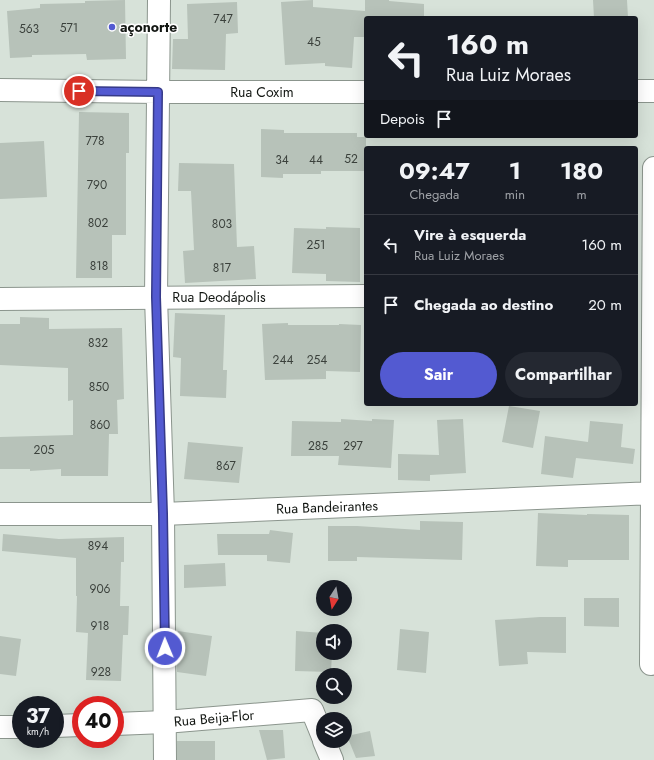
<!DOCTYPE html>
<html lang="pt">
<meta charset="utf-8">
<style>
:root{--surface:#171b24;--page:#242831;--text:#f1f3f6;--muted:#9ea1a6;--line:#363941;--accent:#535ad1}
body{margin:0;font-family:Jost,sans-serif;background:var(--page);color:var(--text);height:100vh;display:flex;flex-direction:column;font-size:15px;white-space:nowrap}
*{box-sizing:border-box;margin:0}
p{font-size:13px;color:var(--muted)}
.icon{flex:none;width:22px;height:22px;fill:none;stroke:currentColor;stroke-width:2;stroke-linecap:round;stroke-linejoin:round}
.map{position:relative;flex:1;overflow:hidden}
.panel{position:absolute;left:364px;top:146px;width:274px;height:260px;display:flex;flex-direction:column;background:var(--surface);border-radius:4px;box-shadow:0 4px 16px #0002}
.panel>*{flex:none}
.guide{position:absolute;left:364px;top:16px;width:274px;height:122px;border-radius:4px;box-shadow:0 4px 16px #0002;background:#171b24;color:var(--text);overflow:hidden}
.needle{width:26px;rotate:191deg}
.fabs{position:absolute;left:316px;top:580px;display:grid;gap:8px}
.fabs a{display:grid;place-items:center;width:36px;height:36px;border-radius:50%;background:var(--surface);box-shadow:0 4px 16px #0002;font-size:20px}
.speed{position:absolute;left:12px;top:696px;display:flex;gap:8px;font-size:20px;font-weight:700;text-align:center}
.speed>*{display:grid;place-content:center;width:52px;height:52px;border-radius:50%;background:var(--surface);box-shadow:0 4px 16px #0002;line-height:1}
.speed small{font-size:10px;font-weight:400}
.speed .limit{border:6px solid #d22;background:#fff;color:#111}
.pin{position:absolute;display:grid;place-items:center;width:34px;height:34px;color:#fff;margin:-17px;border:2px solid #fff;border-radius:50%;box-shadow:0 1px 4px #0007}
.me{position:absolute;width:44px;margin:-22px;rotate:359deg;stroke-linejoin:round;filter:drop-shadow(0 0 3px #0008)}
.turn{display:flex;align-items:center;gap:14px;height:84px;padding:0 16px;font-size:18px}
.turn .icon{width:52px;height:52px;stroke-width:2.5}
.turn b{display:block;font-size:28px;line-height:34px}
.then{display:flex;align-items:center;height:38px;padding:0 16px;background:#0003;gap:8px;font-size:15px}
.eta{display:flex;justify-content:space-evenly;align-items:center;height:68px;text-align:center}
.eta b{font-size:24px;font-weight:700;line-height:28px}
.button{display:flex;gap:8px;margin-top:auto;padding:8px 16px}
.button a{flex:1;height:46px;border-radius:24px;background:var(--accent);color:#fff;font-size:16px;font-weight:700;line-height:46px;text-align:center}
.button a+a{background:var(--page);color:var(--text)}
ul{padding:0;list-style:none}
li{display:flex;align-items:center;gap:12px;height:60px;padding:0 16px;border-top:1px solid var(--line)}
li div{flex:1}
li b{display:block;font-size:15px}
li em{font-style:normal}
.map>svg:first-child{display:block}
.building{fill:#b7c2b9}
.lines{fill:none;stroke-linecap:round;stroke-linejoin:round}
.street-casing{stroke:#8b958d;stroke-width:24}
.secondary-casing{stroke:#8b958d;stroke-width:24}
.street{stroke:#fff;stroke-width:22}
.secondary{stroke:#fff;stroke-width:22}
.route-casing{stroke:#363a88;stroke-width:10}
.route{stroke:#535ad1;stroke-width:7}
.poi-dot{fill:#535ad1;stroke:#fff;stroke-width:1.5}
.labels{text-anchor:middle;stroke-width:3;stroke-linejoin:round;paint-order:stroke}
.number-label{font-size:12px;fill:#3b413c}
.poi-label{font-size:14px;font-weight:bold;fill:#121612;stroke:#fff;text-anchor:start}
.street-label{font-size:14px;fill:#121612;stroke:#fff}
</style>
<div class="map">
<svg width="654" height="760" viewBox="0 0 654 760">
<rect width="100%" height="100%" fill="#d7e2d9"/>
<path class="building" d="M125 0 126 59 87 60 86 54 32 55V57L10 58 7 11 40 8V4L85 3V1Z
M313 0V7L365 11V0H389V1L424 4V18H366V37H354L352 68 325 66V63L285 65 281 2Z
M593 0H627L628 18H594Z
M237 2 238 33 226 34 225 70 172 69 173 39H188L187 4Z
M79 112 129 113V153H126V235H112V278H76Z
M261 129 284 130V133H357V137H366V171H321V174H283V178L261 177Z
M44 141 47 197 0 199V143Z
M179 163 234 164 237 247 254 246 256 279 185 283 183 251 194 250 191 191H178Z
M326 227 360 228V282L326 281V274L292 273 294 228 326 229Z
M175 313 225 315 223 370H227L226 398 180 396 181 358 173 357Z
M20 317 49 318V329L122 328 124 399 117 400 118 434H109L108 476H61V469L30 471V469H0V437L73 435V400L68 401V368L0 365V324H20Z
M288 323V325H339V324L361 325 360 372 326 371V379L265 380 262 324Z
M509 406 540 411 533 448 502 442Z
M341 419 372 421V419L394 420 391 468 338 465 339 456H291L292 421 341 422Z
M463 419 466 473 430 475V481L398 480V454L439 455 437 420Z
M590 421 623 424 621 447 635 449 633 464 576 458 573 478 541 474 545 436 588 442Z
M188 442 243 447 239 483 184 479Z
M538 513 587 515V514L629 515V560H568V567L536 566Z
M420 521 463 522 462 560 357 557V561H328V526H357L420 530Z
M270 530 293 533 290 563 267 561V555H218L217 534H269Z
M3 534 59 539 124 537V562H121L120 606H129L128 635H123L121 681 86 680 88 633 76 632 77 596H76V558L2 551Z
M225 563 226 586 184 588V565Z
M584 598H619V627L584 626Z
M540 617H566V653L527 652 528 664 499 666 495 620Z
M400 629 429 632 426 673 397 670Z
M178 631 212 636 206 676 177 672V641Z
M296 631 323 633V653H332L331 672 295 671Z
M0 636 21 639 16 676 0 674Z
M259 730H283L285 758 267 760Z
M370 731 375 756 356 758 347 736Z
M177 741H215V760H177Z"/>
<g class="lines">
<g class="street-casing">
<path id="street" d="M0 299 366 296
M0 514H163L654 493
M651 664 654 168
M115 724 165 722 312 710 323 737
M55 726 81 725
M0 727H21
M324 741 332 760"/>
</g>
<g class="secondary-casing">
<path id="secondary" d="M159 0 156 297 163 514 165 760
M0 90 158 92H366
M636 91H654"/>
</g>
<use href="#street" class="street"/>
<use href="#secondary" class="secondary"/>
</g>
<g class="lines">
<g class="route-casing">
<path id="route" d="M79 91 158 92 156 297 163 514 165 648"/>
</g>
<use href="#route" class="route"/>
</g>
<circle class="poi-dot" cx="112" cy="27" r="4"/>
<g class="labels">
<g class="number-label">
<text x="223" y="23">747</text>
<text x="69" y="32">571</text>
<text x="29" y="33">563</text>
<text x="314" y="46">45</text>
<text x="95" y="145">778</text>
<text x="351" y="163">52</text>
<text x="282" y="164">34</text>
<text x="316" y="164">44</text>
<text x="97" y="189">790</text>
<text x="98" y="227">802</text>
<text x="222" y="228">803</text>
<text x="316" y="249">251</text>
<text x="99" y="270">818</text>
<text x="222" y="272">817</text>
<text x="98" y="347">832</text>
<text x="283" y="364">244</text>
<text x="317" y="364">254</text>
<text x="99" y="391">850</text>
<text x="100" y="429">860</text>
<text x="318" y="450">285</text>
<text x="353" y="450">297</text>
<text x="44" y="454">205</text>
<text x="226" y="470">867</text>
<text x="98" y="550">894</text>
<text x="100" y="593">906</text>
<text x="100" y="630">918</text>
<text x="101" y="676">928</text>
</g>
<g class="poi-label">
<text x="120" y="32">açonorte</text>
</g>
<g class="street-label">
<text x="262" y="97">Rua Coxim</text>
<text x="219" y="302">Rua Deodápolis</text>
<text transform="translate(327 507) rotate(-2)" y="5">Rua Bandeirantes</text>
<text transform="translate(214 718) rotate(-5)" y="5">Rua Beija-Flor</text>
</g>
</g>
</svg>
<div class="fabs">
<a><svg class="needle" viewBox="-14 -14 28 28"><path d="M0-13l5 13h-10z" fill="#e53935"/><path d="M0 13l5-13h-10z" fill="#9ea1a6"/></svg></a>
<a><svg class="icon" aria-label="sound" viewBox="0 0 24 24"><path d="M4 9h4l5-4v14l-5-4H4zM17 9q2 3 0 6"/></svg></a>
<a><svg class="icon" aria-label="search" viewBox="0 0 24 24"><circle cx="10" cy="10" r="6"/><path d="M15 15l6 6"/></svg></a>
<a><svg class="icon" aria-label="layers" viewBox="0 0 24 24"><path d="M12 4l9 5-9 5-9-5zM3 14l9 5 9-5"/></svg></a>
</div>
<div class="speed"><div>37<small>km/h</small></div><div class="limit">40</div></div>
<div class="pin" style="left:79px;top:91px;background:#d93025"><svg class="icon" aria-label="arrive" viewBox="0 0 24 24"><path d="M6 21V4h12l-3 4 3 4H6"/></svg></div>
<svg class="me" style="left:165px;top:648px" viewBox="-20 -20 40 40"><circle r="17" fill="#535ad1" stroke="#fff" stroke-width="3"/><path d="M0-11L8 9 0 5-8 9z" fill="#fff"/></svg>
<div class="guide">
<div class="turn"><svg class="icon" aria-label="left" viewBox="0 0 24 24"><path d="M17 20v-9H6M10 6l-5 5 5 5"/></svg><div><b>160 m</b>Rua Luiz Moraes</div></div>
<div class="then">Depois<svg class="icon" aria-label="arrive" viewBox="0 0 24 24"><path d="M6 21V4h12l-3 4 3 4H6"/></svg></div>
</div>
<section class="panel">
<div class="eta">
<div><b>09:47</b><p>Chegada</p></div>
<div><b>1</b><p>min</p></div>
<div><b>180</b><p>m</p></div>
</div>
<ul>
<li><svg class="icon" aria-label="left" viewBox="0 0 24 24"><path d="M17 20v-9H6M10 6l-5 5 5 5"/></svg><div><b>Vire à esquerda</b><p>Rua Luiz Moraes</p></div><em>160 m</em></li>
<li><svg class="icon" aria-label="arrive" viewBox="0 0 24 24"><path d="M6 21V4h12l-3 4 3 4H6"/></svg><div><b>Chegada ao destino</b></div><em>20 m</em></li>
</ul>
<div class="button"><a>Sair</a><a>Compartilhar</a></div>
</section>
</div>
